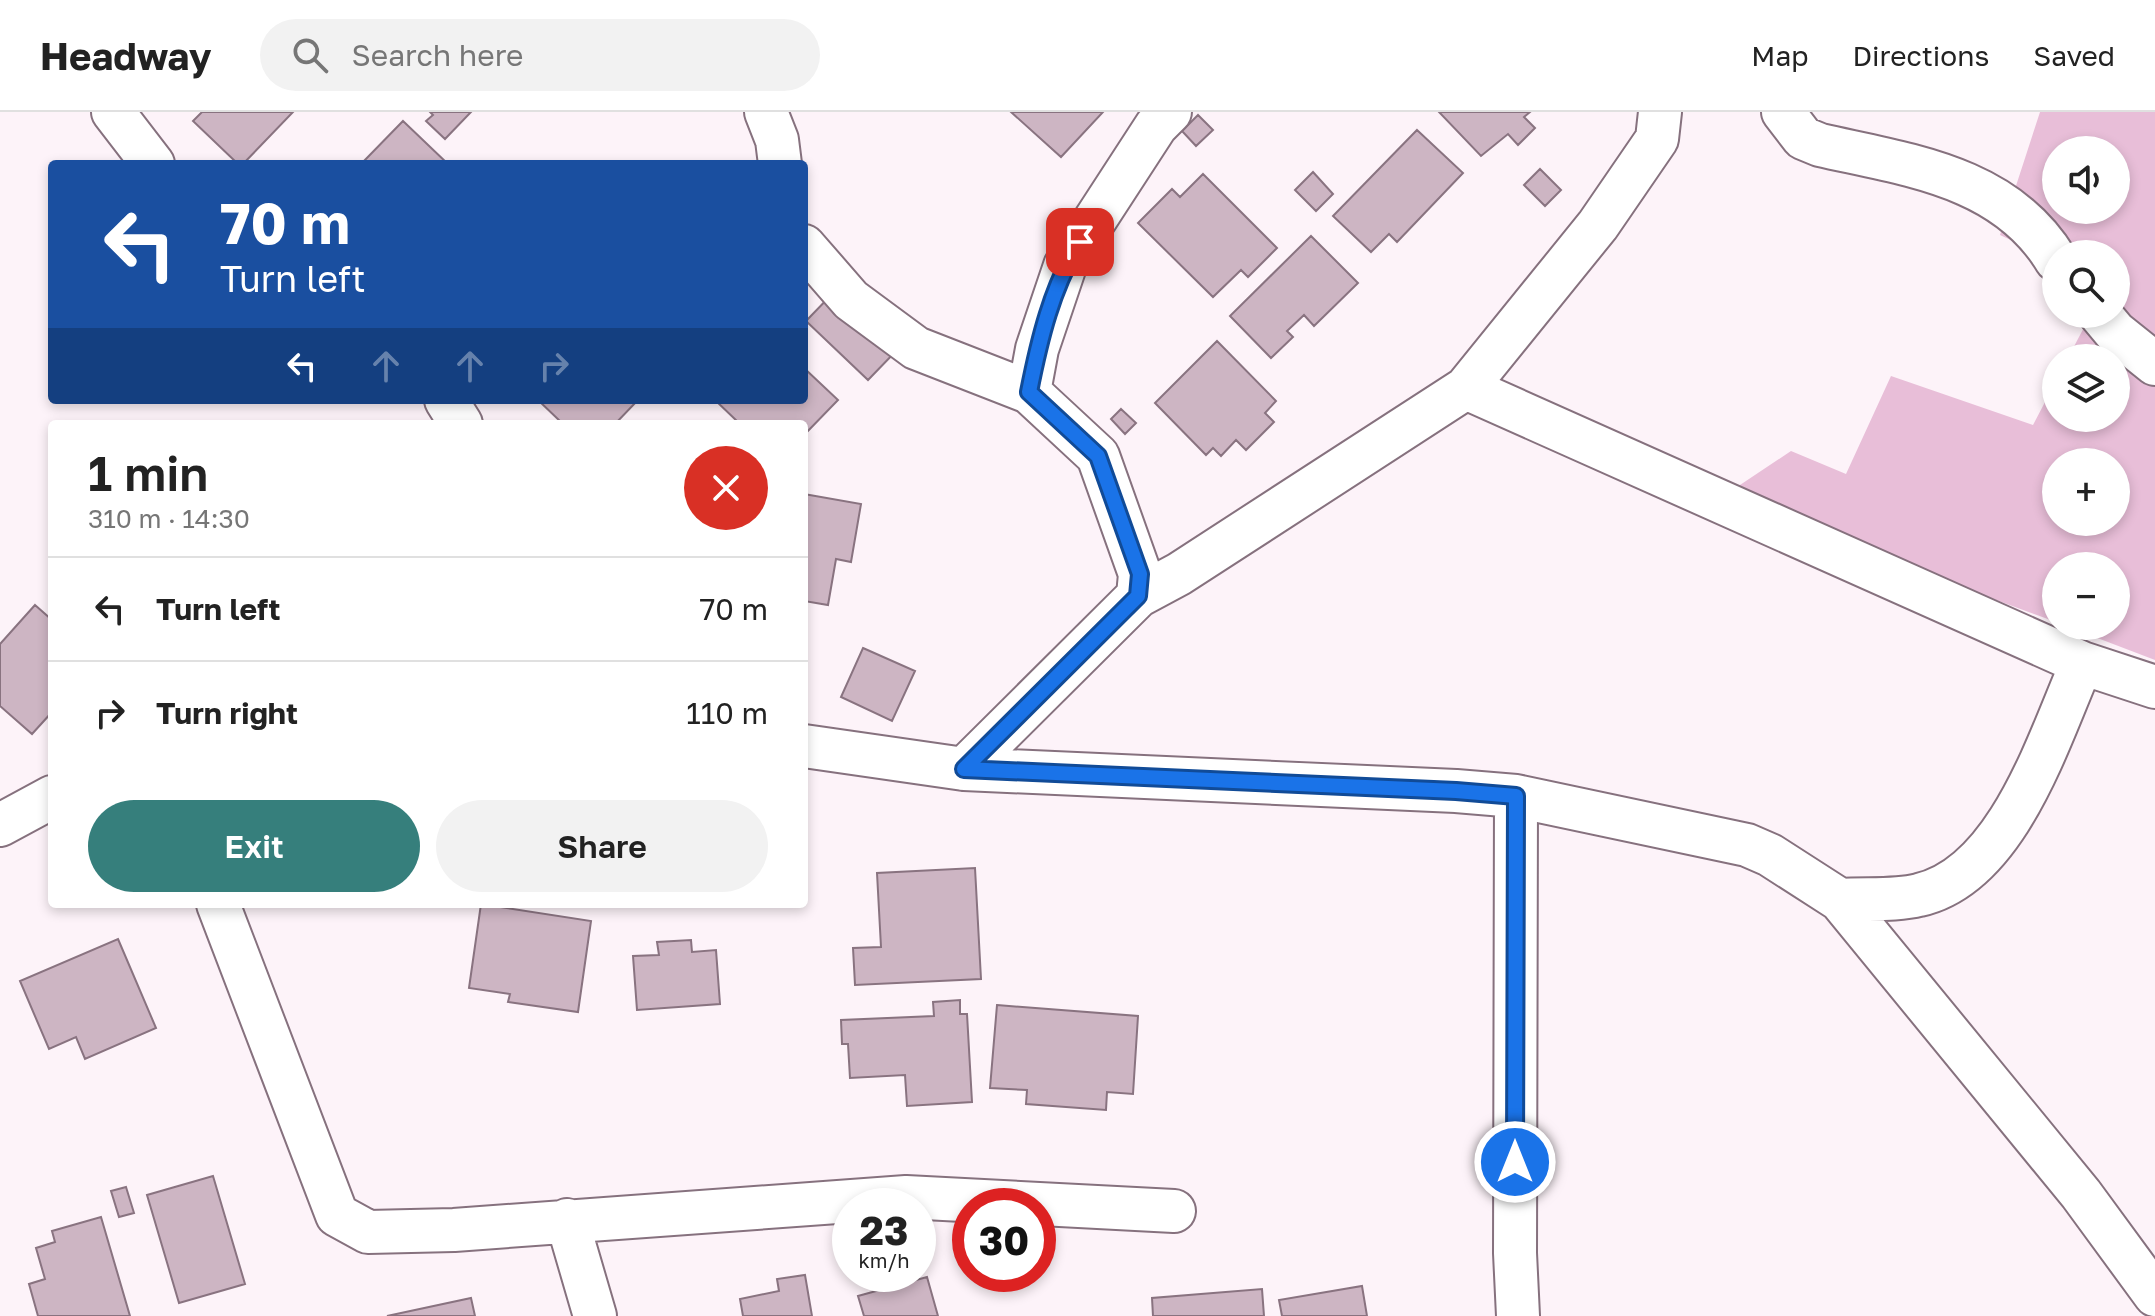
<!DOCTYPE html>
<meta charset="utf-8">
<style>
:root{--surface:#fff;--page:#f2f2f2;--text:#222;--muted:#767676;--line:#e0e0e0;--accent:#367f7c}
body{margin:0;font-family:"Golos Text",sans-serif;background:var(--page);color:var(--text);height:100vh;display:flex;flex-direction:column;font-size:30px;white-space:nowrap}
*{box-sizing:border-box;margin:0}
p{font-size:26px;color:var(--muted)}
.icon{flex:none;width:44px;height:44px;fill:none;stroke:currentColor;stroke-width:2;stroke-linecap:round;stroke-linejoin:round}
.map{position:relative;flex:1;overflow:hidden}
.side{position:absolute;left:48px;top:308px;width:760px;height:488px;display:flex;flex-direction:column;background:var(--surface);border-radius:8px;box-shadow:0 4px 12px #0003}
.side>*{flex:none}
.banner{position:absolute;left:48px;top:48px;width:760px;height:244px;border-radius:8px;box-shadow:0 4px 12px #0003;background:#1a4fa0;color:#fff;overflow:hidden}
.fabs{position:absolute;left:2042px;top:24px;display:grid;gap:16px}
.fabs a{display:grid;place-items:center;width:88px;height:88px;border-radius:50%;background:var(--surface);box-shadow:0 4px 12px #0003;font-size:40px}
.speed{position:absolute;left:832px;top:1076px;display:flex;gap:16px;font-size:40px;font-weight:700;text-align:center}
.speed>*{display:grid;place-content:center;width:104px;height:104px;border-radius:50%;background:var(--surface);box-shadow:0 4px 12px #0003;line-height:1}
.speed small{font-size:20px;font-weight:400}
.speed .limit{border:12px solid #d22;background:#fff;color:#111}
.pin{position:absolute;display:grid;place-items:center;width:68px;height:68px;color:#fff;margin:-34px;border-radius:16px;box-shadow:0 4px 12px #0006}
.me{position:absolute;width:88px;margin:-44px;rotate:0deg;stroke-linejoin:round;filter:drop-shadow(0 0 6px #0008)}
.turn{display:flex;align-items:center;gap:28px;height:168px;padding:0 40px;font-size:36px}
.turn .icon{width:104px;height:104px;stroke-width:2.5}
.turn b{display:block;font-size:56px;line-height:68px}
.lanes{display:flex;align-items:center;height:76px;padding:0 40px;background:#0003;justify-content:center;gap:40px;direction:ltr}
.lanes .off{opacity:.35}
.round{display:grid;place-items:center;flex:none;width:84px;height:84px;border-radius:42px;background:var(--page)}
.headline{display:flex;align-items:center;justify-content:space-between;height:136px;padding:0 40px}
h1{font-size:48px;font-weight:600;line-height:60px}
.primary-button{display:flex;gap:16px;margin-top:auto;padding:16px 40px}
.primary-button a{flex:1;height:92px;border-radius:48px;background:var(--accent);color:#fff;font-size:32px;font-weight:600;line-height:92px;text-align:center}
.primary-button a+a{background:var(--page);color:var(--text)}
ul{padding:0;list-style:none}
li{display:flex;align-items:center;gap:24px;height:104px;padding:0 40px;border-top:2px solid var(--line)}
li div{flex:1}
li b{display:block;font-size:30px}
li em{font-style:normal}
header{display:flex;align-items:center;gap:48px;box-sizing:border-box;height:112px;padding:0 40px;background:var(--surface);border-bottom:2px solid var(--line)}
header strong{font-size:38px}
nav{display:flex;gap:44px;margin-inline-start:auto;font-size:28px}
.search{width:560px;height:72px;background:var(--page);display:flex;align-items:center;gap:20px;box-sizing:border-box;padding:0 28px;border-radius:44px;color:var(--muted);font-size:30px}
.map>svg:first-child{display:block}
.green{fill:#e8bed8;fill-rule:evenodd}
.building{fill:#cdb5c3;stroke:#897380;stroke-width:2}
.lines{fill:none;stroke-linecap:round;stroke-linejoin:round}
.minor-casing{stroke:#86717e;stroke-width:46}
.minor{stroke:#fff;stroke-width:42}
.route-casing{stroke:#114b97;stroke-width:20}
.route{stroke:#1a73e8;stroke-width:14}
</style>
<header>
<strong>Headway</strong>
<div class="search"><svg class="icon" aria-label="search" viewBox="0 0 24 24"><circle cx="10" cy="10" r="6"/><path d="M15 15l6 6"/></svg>Search here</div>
<nav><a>Map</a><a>Directions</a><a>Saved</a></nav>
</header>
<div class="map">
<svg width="2155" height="1204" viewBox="0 0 2155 1204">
<rect width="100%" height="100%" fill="#fdf3f9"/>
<path class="green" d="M2040 0H2155V548L2066 514H2116V454H2056V510L1961 475 1737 375 1791 339 1846 362 1891 264 2033 313 2056 269V306H2116V246H2068L2091 202H2116V142H2056V149L2000 123ZM2056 38H2116V98H2056ZM2056 350H2116V410H2056Z"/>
<path class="building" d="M202 0H293L243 52H238L193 9Z
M430 0H471L445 27 426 9 433 3Z
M1011 0H1103L1061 45Z
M1439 0H1530L1524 5 1535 16 1518 33 1508 22 1481 44Z
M1198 3 1213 18 1196 34 1182 19Z
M403 9 448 52H361Z
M1417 18 1463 61 1397 130 1389 122 1371 140 1333 104Z
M1540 57 1561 78 1545 94 1524 73Z
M1313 60 1333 82 1316 99 1295 78Z
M1203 62 1277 136 1248 165 1241 158 1213 185 1138 111 1172 77 1180 85Z
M1311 124 1358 171 1314 214 1304 203 1287 219 1293 225 1271 246 1230 204Z
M836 178 898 237 868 268 806 209Z
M1217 229 1276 289 1265 301 1274 310 1246 338 1236 328 1221 344 1213 336 1206 343 1155 291Z
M804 256 838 288 804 323V312H740L715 288H804Z
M538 288H638L615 312H563Z
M1121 297 1136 311 1125 322 1111 307Z
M804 382 861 392 851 450 836 447 828 493 804 489Z
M35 493 52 508V600L32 622 0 594V532Z
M863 536 915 559 892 609 841 585Z
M975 756 981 867 855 873 853 836 881 835 877 761Z
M481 792 591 809 578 900 508 890 510 882 469 876Z
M118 827 156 916 85 947 76 925 49 937 20 869Z
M691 828 692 840 716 838 720 892 637 898 633 844 659 843 657 830Z
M960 888V902H967L972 990 907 994 905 963 850 966 848 932H842L841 908 934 904 933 890Z
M997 893 1138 904 1133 982 1107 980 1106 998 1026 992 1027 978 990 976Z
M213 1064 245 1172 179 1191 147 1083Z
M126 1075 134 1101 119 1105 111 1079Z
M101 1105 130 1204H38L29 1172 45 1167 36 1136 55 1130 52 1119Z
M805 1163 812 1204H743L740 1187 779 1179 777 1167Z
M927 1165 938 1204H864L858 1184Z
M1362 1174 1367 1204H1282L1279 1188Z
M1262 1177 1264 1204H1153L1152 1186Z
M471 1186 475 1204H387Z"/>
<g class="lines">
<g class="minor-casing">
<path id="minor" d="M113 0 153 52
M766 0 777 28 780 52
M1783 0 1803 26 1820 33C1908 53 2005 64 2056 148
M804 134 851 188 916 236 1029 280 1098 344 1140 462 1138 484
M2100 202 2115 220 2155 252
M1466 276 2082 551 2155 575
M1029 280 1037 237 1065 154 1156 14 1170 0
M446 288 461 312
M804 634 964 657 1456 679 1516 684 1747 733 1770 743 1840 788 2081 1082 2155 1183
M964 657 1138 484 1179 462 1466 276 1598 113 1657 27 1660 0
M1516 684 1515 1141 1518 1204
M0 713 52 685
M1840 788C1865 786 1895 789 1919 783 2008 763 2049 626 2082 551
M218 792 337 1103 368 1120 454 1118 906 1085 1174 1099
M567 1108 595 1204"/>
</g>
<use href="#minor" class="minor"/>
</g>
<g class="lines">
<g class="route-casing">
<path id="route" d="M1080 130C1052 174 1039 229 1029 280L1098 344 1140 462 1138 484 964 657 1456 679 1516 684 1515 1050"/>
</g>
<use href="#route" class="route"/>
</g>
</svg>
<div class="fabs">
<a><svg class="icon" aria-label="sound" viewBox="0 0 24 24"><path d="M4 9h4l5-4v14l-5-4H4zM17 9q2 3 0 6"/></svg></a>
<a><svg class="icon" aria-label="search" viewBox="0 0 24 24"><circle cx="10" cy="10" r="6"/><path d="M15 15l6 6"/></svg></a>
<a><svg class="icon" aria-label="layers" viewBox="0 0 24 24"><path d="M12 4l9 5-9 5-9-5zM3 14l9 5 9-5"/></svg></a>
<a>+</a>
<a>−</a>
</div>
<div class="speed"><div>23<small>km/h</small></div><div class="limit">30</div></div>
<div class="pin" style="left:1080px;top:130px;background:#d93025"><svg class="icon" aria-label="arrive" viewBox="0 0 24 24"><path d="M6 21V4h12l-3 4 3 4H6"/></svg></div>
<svg class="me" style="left:1515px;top:1050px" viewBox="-20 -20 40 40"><circle r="17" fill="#1a73e8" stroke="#fff" stroke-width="3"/><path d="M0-11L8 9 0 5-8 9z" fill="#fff"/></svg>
<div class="banner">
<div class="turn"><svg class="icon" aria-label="left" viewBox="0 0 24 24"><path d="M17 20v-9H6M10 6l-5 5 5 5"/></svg><div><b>70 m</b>Turn left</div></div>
<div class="lanes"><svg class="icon" aria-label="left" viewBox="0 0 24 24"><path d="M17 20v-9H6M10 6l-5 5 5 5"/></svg><svg class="icon off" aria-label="ahead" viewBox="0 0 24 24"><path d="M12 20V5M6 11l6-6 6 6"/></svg><svg class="icon off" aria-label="ahead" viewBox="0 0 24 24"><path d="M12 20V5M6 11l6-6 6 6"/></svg><svg class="icon off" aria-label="right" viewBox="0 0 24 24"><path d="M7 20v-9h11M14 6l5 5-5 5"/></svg></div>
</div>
<section class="side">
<div class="headline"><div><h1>1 min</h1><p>310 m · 14:30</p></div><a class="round" style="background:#d93025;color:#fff"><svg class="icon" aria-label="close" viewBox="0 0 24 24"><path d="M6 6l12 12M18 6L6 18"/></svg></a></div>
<ul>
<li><svg class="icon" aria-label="left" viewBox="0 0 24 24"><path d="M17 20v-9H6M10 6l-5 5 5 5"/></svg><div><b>Turn left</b></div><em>70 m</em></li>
<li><svg class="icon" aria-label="right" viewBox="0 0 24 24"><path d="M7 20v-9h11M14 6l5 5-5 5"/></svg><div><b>Turn right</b></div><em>110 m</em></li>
</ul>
<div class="primary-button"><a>Exit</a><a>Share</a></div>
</section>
</div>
